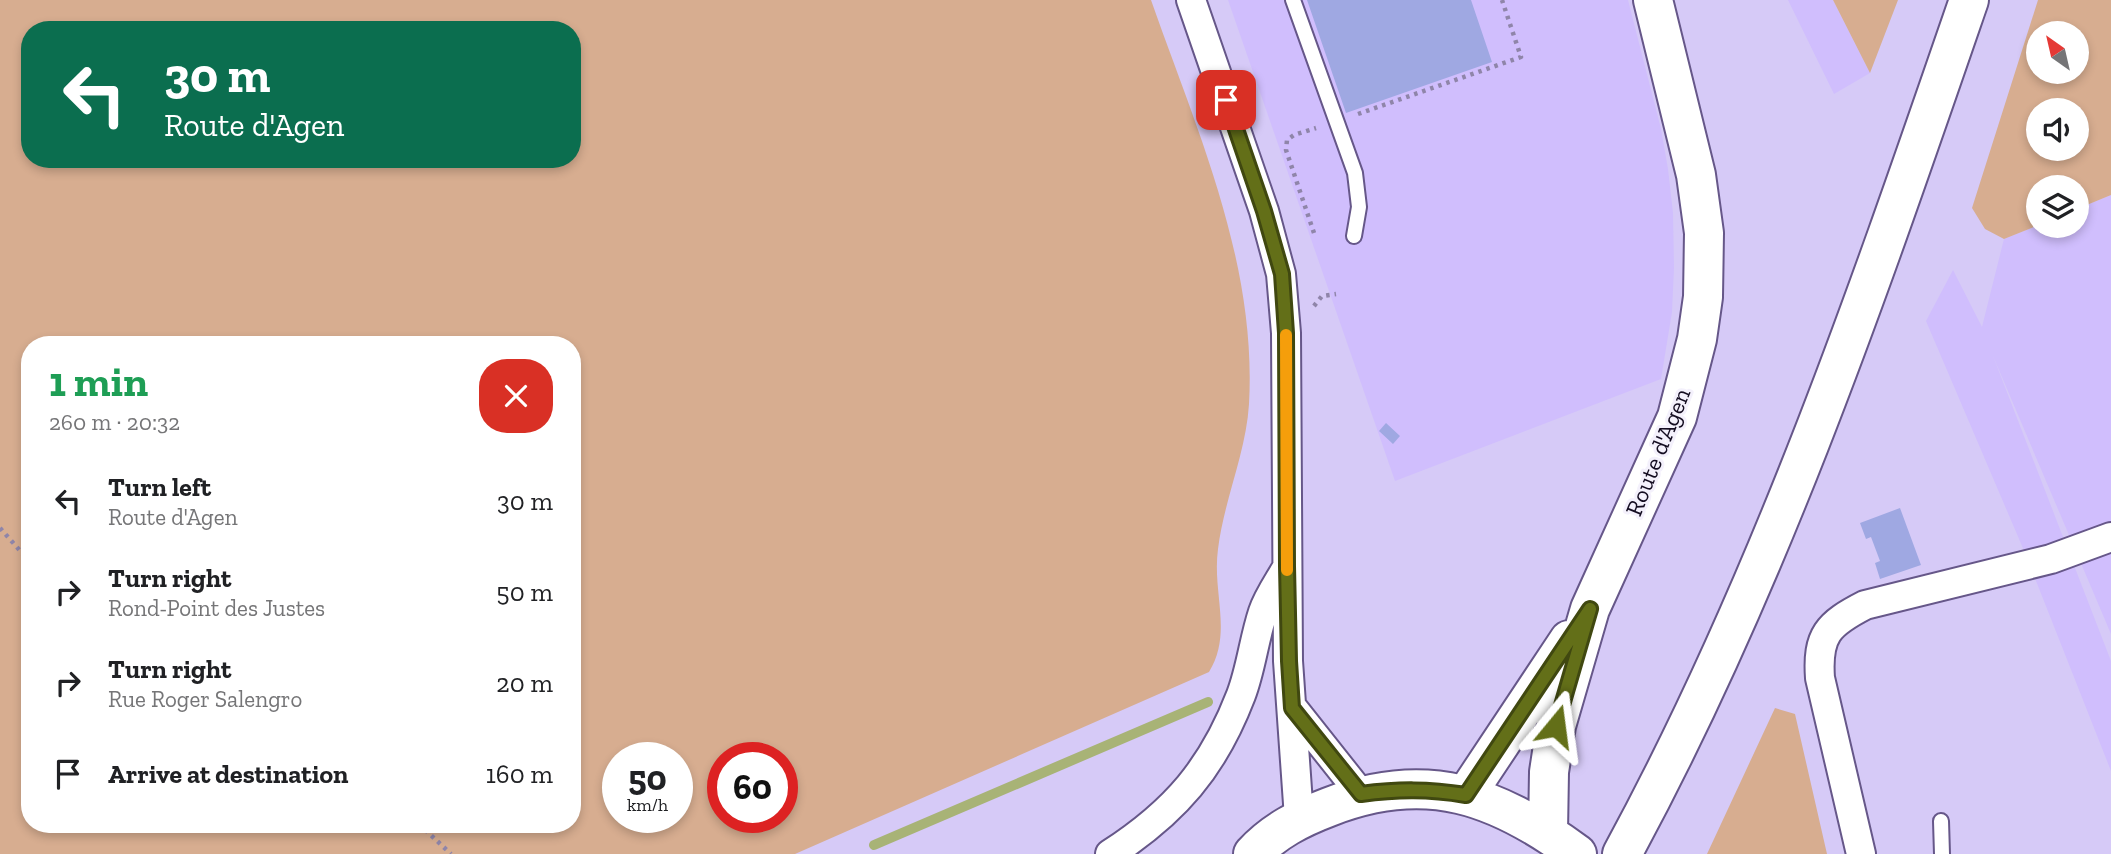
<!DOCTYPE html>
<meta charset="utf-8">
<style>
:root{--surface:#fff;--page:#f2f2f2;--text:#202124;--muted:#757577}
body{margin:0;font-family:"Zilla Slab",serif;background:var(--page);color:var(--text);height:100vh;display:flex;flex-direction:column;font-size:26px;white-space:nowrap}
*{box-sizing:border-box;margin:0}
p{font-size:23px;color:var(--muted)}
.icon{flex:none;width:38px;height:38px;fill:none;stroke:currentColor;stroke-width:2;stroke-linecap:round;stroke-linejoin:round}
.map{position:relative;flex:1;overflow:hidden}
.side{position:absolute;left:21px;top:336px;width:560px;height:497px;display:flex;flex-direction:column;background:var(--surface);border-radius:28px;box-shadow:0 4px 10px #0003}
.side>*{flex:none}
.banner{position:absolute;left:21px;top:21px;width:560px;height:147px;border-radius:28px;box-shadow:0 4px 10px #0003;background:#0b6e4f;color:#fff;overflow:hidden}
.needle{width:46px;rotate:326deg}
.tools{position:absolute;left:2026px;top:21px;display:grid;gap:14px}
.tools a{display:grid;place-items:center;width:63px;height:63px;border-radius:50%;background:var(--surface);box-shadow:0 4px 10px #0003;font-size:35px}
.speed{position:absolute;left:602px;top:742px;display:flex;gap:14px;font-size:35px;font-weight:700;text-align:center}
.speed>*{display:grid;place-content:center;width:91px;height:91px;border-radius:50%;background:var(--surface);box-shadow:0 4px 10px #0003;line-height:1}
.speed small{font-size:18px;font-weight:400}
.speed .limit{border:10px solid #d22;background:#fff;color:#111}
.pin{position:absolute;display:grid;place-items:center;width:60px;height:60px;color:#fff;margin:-30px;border-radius:14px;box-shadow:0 4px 10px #0006}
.me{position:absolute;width:77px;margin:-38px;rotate:16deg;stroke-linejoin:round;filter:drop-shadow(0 0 5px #0008)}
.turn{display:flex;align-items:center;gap:24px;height:147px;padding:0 28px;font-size:32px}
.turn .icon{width:91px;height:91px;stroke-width:2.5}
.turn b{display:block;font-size:49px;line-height:60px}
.round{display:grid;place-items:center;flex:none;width:74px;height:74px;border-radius:28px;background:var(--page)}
.head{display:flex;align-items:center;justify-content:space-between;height:119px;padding:0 28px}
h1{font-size:42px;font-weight:700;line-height:52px;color:#1e9e55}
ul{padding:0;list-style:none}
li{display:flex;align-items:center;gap:21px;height:91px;padding:0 28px}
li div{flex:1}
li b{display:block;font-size:26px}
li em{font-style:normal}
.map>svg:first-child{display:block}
.built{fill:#d0befd}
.green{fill:#d7ad90;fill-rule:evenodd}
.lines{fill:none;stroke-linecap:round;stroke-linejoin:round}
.stream{stroke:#a8b376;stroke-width:10}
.building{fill:#9fa8e2}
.service-casing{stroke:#665789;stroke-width:18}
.minor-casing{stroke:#665789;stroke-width:32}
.primary-casing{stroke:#665789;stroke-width:42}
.trunk-casing{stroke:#665789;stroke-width:42}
.path{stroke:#8f85a9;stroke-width:4.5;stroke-dasharray:3.5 5;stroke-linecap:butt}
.service{stroke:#fff;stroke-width:14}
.minor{stroke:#fff;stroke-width:28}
.primary{stroke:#fff;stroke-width:38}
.trunk{stroke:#fff;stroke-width:38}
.route-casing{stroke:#404810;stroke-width:18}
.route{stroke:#636f18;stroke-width:12}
.slow{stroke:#f59e0b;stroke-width:12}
.labels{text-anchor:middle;stroke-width:6;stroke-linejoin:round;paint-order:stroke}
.street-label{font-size:24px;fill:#140d21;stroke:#f4f1fc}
</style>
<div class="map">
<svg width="2111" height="854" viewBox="0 0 2111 854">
<rect width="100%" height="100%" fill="#d6caf7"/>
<path class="built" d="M1228 0H1628L1661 129 1668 169 1673 213 1674 268 1672 312 1661 379 1395 481Z
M1788 0H1833L1870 73 1834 94Z
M2111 195V634L1993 356 2111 661V771L2025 553 1926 321 1953 270 1982 327 2004 239 2039 225 2077 226V209Z"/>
<path class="green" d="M0 0H1151C1197 131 1257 262 1249 404 1246 453 1224 500 1218 549 1212 593 1233 633 1209 672L795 854H0ZM30 30H572V159H30ZM30 345H572V824H30ZM618 758H677V817H618ZM723 758H782V817H723Z
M1833 0H1898L1870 73Z
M2038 0H2111V195L2077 209V187H2039V225L2004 239 1985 229 1972 208ZM2039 33H2077V72H2039ZM2039 110H2077V149H2039Z
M1775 708 1795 714 1827 854H1707Z"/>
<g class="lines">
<path class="stream" d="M874 845 1208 702"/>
</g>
<path class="building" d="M1307 0H1471L1492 62 1346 113Z
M1386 423 1400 436 1393 444 1379 431Z
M1900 508 1921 565 1880 579 1875 563 1880 561 1871 537 1866 539 1860 523Z"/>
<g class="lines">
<g class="service-casing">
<path id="service" d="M1293 0 1355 173 1359 207 1354 236
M1941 821 1942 854"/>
</g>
<g class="minor-casing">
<path id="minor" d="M1191 0 1264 211 1281 274 1286 333 1288 661 1299 818
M1292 707 1361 794
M1110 854C1175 812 1213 768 1241 695 1251 669 1254 639 1263 612 1268 597 1278 583 1286 569
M1861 854 1820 678C1817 635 1828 624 1865 605L2051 559 2111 537"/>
</g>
<g class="primary-casing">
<path id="primary" d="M1466 795 1569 640
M1548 832 1549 772 1556 726 1590 609 1677 417 1697 339 1703 297 1704 233 1696 175 1653 0
M1253 854C1274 831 1300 818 1329 807 1426 769 1497 795 1577 854"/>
</g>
<g class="trunk-casing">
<path id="trunk" d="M1622 854C1769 584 1869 290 1969 0"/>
</g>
<path class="path" d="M1358 114 1521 57 1502 0
M1314 233 1286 150 1287 140 1294 135 1316 128
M1314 306 1322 296 1336 294
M0 528 30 562
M419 824 451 854"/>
<use href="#service" class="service"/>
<use href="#minor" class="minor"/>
<use href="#primary" class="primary"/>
<use href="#trunk" class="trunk"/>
</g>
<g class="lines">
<g class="route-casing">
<path id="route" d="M1226 100 1264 211 1282 274 1286 333 1287 566 1289 661 1292 708 1361 794C1399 789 1428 789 1466 795L1590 609 1556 726"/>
</g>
<use href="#route" class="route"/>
<path class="slow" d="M1286 335 1287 570"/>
</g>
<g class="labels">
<g class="street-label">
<text transform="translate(1658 452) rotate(-68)" y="8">Route d'Agen</text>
</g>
</g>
</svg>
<div class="tools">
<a><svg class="needle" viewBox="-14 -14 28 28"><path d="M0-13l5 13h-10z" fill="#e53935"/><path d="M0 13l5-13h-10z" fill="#757577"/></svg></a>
<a><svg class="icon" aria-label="sound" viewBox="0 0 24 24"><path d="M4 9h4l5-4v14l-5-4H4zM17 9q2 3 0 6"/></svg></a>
<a><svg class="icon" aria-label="layers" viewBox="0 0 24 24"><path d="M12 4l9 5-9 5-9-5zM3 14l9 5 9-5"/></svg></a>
</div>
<div class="speed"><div>50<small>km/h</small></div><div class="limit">60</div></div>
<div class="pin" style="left:1226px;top:100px;background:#d93025"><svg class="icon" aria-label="arrive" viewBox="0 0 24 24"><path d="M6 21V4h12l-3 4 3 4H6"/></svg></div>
<svg class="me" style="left:1556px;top:726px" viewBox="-20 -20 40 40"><path d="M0-17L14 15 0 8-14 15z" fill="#636f18" stroke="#fff" stroke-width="4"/></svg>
<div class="banner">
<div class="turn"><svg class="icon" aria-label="left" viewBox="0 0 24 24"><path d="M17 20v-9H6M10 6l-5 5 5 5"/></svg><div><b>30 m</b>Route d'Agen</div></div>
</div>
<section class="side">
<div class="head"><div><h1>1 min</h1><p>260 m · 20:32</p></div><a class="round" style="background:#d93025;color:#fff"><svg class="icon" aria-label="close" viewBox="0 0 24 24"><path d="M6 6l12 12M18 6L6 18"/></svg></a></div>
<ul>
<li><svg class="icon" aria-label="left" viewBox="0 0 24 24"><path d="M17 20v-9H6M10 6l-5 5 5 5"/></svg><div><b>Turn left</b><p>Route d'Agen</p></div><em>30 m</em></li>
<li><svg class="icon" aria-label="right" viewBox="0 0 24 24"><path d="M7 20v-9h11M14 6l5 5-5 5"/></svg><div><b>Turn right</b><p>Rond-Point des Justes</p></div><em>50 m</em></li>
<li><svg class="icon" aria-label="right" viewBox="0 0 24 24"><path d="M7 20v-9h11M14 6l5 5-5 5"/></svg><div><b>Turn right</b><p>Rue Roger Salengro</p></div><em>20 m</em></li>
<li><svg class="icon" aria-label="arrive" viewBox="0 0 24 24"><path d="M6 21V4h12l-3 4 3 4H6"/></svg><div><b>Arrive at destination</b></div><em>160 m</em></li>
</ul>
</section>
</div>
